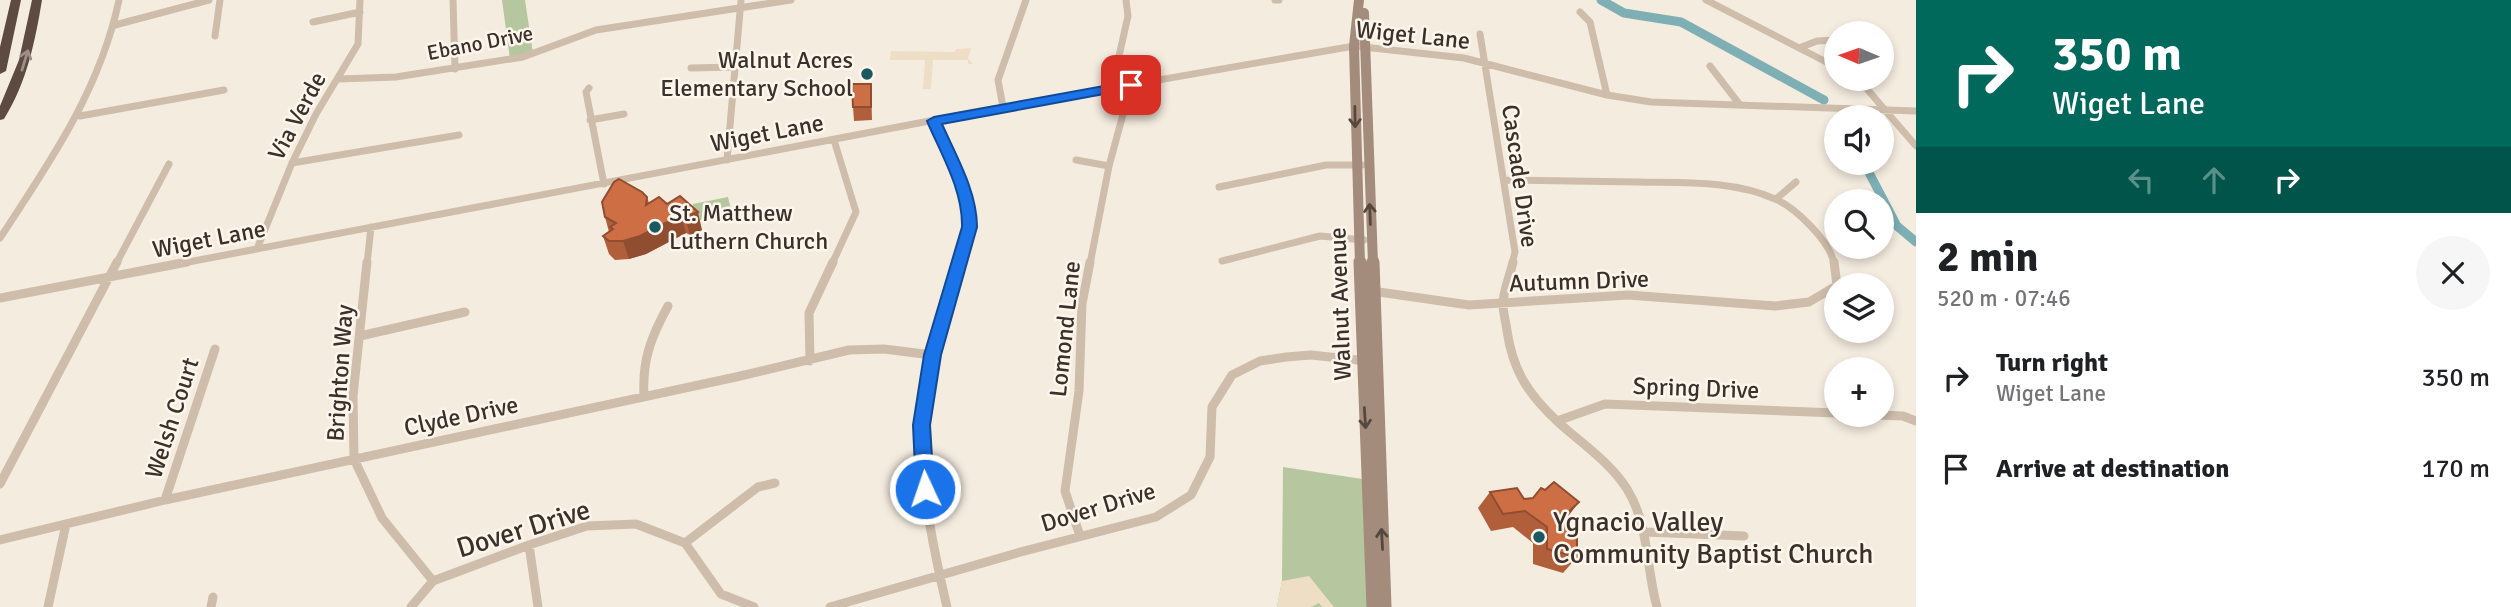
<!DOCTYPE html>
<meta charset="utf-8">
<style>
:root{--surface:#fff;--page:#f6f6f6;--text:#202124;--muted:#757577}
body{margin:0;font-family:Signika,sans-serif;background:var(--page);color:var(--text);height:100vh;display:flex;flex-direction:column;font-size:26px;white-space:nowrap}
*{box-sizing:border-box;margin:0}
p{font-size:23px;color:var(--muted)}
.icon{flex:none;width:38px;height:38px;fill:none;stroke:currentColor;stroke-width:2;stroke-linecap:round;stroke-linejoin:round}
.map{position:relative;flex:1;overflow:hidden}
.details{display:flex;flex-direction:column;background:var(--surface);width:595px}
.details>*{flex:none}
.guide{background:#00695c;color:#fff;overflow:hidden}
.needle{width:46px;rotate:272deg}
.fabs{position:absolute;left:1824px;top:21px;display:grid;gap:14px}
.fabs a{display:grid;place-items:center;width:70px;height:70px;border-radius:50%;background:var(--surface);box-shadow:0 4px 10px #0003;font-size:35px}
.pin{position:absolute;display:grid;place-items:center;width:60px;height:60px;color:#fff;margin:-30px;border-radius:14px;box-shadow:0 4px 10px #0006}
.me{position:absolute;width:77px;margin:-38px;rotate:357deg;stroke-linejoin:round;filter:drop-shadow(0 0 5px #0008)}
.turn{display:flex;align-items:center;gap:24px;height:147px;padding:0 21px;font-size:32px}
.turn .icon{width:91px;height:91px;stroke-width:2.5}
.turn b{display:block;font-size:49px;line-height:60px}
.lanes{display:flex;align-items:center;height:66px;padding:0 21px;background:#0003;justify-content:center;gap:35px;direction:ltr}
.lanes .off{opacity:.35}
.round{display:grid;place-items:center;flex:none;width:74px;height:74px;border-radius:37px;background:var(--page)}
.headline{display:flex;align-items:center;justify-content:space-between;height:119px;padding:0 21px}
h1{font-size:42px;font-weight:800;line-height:52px}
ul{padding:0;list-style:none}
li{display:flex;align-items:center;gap:21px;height:91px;padding:0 21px}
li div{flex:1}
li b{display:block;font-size:26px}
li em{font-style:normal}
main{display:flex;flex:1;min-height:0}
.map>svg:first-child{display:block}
.green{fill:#b6c69e}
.plaza{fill:#eedec6}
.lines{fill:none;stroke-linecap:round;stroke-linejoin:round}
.canal{stroke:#7dafb4;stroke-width:9}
.street-far1{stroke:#cebdaa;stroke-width:7}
.street{stroke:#cebdaa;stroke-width:9}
.secondary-far1{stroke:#a38c7b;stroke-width:10}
.secondary{stroke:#a38c7b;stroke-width:13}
.highway{fill:#5d4b41;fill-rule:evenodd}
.wall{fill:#b15f3b}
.shaded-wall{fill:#904d30}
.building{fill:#ce6e45;stroke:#904d30;stroke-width:2}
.oneway{stroke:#9d8f86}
.oneway2{stroke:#56483e}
.route{fill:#1a73e8;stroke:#114b97;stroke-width:2}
.poi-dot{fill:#1c5861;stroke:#fcf6ed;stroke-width:2.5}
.labels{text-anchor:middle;stroke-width:5;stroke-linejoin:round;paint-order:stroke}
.far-street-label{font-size:21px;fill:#3c312a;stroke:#fcf6ed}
.street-label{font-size:24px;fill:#3c312a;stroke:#fcf6ed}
.poi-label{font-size:24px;fill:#3c312a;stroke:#fcf6ed;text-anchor:end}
.near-poi-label{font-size:28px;fill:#3c312a;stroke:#fcf6ed;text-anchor:start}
.near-street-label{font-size:28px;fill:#3c312a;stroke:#fcf6ed}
</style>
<main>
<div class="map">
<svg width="1916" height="607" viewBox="0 0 1916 607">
<rect width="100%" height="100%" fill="#f5ece0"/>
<path class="green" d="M502 0H525L533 53 510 59Z
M728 197 732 214 696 221 691 216 693 204Z
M1283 467 1369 480 1373 607H1277L1282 581Z"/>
<path class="plaza" d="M971 48 968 58 973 64H968V60H933L931 89H923L925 60H890L891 51 955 52 956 49Z
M1309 576 1334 607H1322L1319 603 1311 607H1277L1282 581Z"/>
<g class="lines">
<path class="canal" d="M1601 0 1624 13 1681 22 1824 100
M1864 163 1897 226 1916 242"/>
<path class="street-far1" d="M453 0 455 69
M1275 0H1279
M1706 0 1836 67
M1580 12 1590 22 1607 95
M313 22 360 12
M115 25 209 0
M1480 34 1515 252 1512 264
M215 36 220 0
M1799 48 1817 41 1836 40
M1710 66 1740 105
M691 68 735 67
M339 79 396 77 523 57 596 30 791 0
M1853 79 1867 89 1916 146
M589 88 586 92 604 184
M1003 107 998 80 1026 0
M80 116 224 90
M590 120 624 114
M934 121 970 211 961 264
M727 160 741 0
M1076 160 1109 166
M292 163 459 135
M1504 180C1549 181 1593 181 1638 182 1682 183 1733 180 1775 199 1795 207 1831 242 1834 264
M1219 187 1326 165H1362
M1776 199 1796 182
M0 238C50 162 100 90 119 0
M257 249 292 163 316 114 358 44 360 0
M1222 261 1320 236 1364 240
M116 264 169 164
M178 264 1003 107 1354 46 1464 58 1607 95 1651 102 1916 111
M367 264 371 227
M832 264 856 212 834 140
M1090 264 1109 166 1131 85 1119 56 1128 16 1126 0"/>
<path class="street" d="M367 262 353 396 354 459 382 518 433 581
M1513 262C1510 276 1503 291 1503 304 1503 313 1506 322 1507 331 1513 371 1528 394 1558 422 1581 443 1609 461 1627 489 1649 524 1646 568 1657 607
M1834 262 1837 285
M1372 291 1469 305 1628 295 1775 306 1809 302 1836 286
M0 298 187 262
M1881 307 1885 309
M360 336 465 312
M810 361 809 313 833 262
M644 396C642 360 651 337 668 306
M1878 415 1903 416 1916 421
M1557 421 1605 404 1836 413
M0 484 117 262
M165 500 215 349
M1645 532 1744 536
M1080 536 1065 491 1079 391 1082 304 1090 262
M0 540 165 500 736 377 849 350 884 349 932 355
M685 543 758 487 775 483
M529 545 538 607
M48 607 66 524
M211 607 213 597
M411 607 433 581 529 545 587 526 636 524 685 543 721 594 754 607
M830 607 1017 553 1156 517 1191 495 1210 457 1212 407 1232 375 1260 361 1286 357 1311 355 1367 361
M947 607C929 531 913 452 928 375 936 336 951 300 962 262"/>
<path class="secondary-far1" d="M1359 0 1354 46 1360 264
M1364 13 1373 264"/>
<path class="secondary" d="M1360 262 1373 607
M1373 262 1385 607"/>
<path class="highway" d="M11 0H21L6 71 0 74V47Z
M32 0H42C35 42 27 82 4 119L0 120V106L19 60Z"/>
</g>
<path class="wall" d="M871 84 872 120 854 121 853 107Z
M680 196 702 230 690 235 686 233 646 254 629 259 615 260 609 254 603 236 609 232 605 217 647 197 649 203 667 204Z
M1490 492 1524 499 1564 520 1567 531 1577 557 1563 573 1533 564V543L1513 527 1491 531 1478 508Z"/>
<path class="shaded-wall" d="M698 212 702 230 690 235 685 217Z
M681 215 686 233 646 254 629 259 623 241Z
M1579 502 1566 519 1549 534 1563 517Z"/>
<path class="building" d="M852 84H871V107H853Z
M619 179 642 192 647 197 646 205 659 197 667 204 680 196 698 212 685 217 681 215 640 236 623 241H609L603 236 613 229 610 227 616 223 605 217 602 202 614 182Z
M1554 482 1579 502 1563 517 1568 524 1567 531 1577 534V557L1547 549V527L1525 511 1503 514 1490 492 1517 488 1524 499 1533 498 1541 488 1545 490Z"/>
<defs><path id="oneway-shaft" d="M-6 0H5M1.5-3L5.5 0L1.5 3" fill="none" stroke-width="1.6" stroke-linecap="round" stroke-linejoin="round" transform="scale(1.75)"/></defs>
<use class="oneway" href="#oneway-shaft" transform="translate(25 60) rotate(-73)"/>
<g class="oneway2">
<use href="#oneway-shaft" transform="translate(1355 117) rotate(89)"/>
<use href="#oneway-shaft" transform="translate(1370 214) rotate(-92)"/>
<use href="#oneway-shaft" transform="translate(1365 418) rotate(86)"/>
<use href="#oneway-shaft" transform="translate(1382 539) rotate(-93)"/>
</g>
<path class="route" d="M1131 81 1137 85 1136 88 942 124C956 156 977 191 977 227L941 355 930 425 934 489 932 495 925 497 919 495 916 489 913 425 924 355 962 227C963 190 941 154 927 121L934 117Z"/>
<g class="poi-dot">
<circle cx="867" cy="74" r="7"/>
<circle cx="655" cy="227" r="7"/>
<circle cx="1539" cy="537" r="7"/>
</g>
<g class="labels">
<g class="far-street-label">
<text transform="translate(480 43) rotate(-11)" y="7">Ebano Drive</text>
</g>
<g class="street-label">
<text transform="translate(1413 35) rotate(6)" y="8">Wiget Lane</text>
<text transform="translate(297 116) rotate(-62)" y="8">Via Verde</text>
<text transform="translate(767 133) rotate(-11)" y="8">Wiget Lane</text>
<text transform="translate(1520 176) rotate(82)" y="8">Cascade Drive</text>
<text transform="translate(209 239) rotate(-11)" y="8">Wiget Lane</text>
<text transform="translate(1579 281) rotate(-2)" y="8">Autumn Drive</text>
<text transform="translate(1340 304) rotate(-92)" y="8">Walnut Avenue</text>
<text transform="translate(1065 329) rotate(-84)" y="8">Lomond Lane</text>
<text transform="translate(340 373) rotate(-86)" y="8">Brighton Way</text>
<text transform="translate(1696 388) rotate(2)" y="8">Spring Drive</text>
<text transform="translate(461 416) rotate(-12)" y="8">Clyde Drive</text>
<text transform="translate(172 418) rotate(-72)" y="8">Welsh Court</text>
<text transform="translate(1098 507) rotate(-17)" y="8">Dover Drive</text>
</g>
<g class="poi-label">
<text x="853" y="68">Walnut Acres<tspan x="853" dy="28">Elementary School</tspan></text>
<text x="669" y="221" text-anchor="start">St. Matthew<tspan x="669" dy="28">Luthern Church</tspan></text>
</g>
<g class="near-poi-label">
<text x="1553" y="531">Ygnacio Valley<tspan x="1553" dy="32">Community Baptist Church</tspan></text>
</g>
<g class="near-street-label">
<text transform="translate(523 528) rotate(-17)" y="10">Dover Drive</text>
</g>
</g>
</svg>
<div class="fabs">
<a><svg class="needle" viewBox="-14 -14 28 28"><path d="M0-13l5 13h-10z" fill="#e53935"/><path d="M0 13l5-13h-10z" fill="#757577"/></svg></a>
<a><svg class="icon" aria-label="sound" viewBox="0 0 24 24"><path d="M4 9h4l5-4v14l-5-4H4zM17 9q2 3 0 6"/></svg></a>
<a><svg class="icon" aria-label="search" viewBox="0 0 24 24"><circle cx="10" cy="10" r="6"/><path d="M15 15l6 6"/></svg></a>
<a><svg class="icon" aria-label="layers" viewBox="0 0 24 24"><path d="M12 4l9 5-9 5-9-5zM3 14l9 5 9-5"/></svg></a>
<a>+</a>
</div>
<div class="pin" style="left:1131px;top:85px;background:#d93025"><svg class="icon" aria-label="arrive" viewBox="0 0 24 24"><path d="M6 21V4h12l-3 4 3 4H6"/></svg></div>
<svg class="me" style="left:925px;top:489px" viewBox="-20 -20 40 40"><circle r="17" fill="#1a73e8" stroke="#fff" stroke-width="3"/><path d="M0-11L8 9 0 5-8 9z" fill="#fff"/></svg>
</div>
<section class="details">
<div class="guide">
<div class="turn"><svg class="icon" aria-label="right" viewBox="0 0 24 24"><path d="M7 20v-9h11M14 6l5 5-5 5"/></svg><div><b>350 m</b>Wiget Lane</div></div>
<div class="lanes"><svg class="icon off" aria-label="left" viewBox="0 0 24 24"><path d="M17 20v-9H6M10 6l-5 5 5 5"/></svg><svg class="icon off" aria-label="ahead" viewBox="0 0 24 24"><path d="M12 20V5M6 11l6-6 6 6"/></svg><svg class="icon" aria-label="right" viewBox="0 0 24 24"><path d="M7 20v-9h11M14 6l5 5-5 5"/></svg></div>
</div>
<div class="headline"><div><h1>2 min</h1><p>520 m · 07:46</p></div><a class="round"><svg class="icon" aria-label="close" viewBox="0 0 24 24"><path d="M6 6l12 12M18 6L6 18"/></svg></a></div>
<ul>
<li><svg class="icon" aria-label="right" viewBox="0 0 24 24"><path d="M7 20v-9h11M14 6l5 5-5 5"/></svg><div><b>Turn right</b><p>Wiget Lane</p></div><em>350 m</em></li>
<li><svg class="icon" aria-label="arrive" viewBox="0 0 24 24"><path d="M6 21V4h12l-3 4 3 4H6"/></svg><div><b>Arrive at destination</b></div><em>170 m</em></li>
</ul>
</section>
</main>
